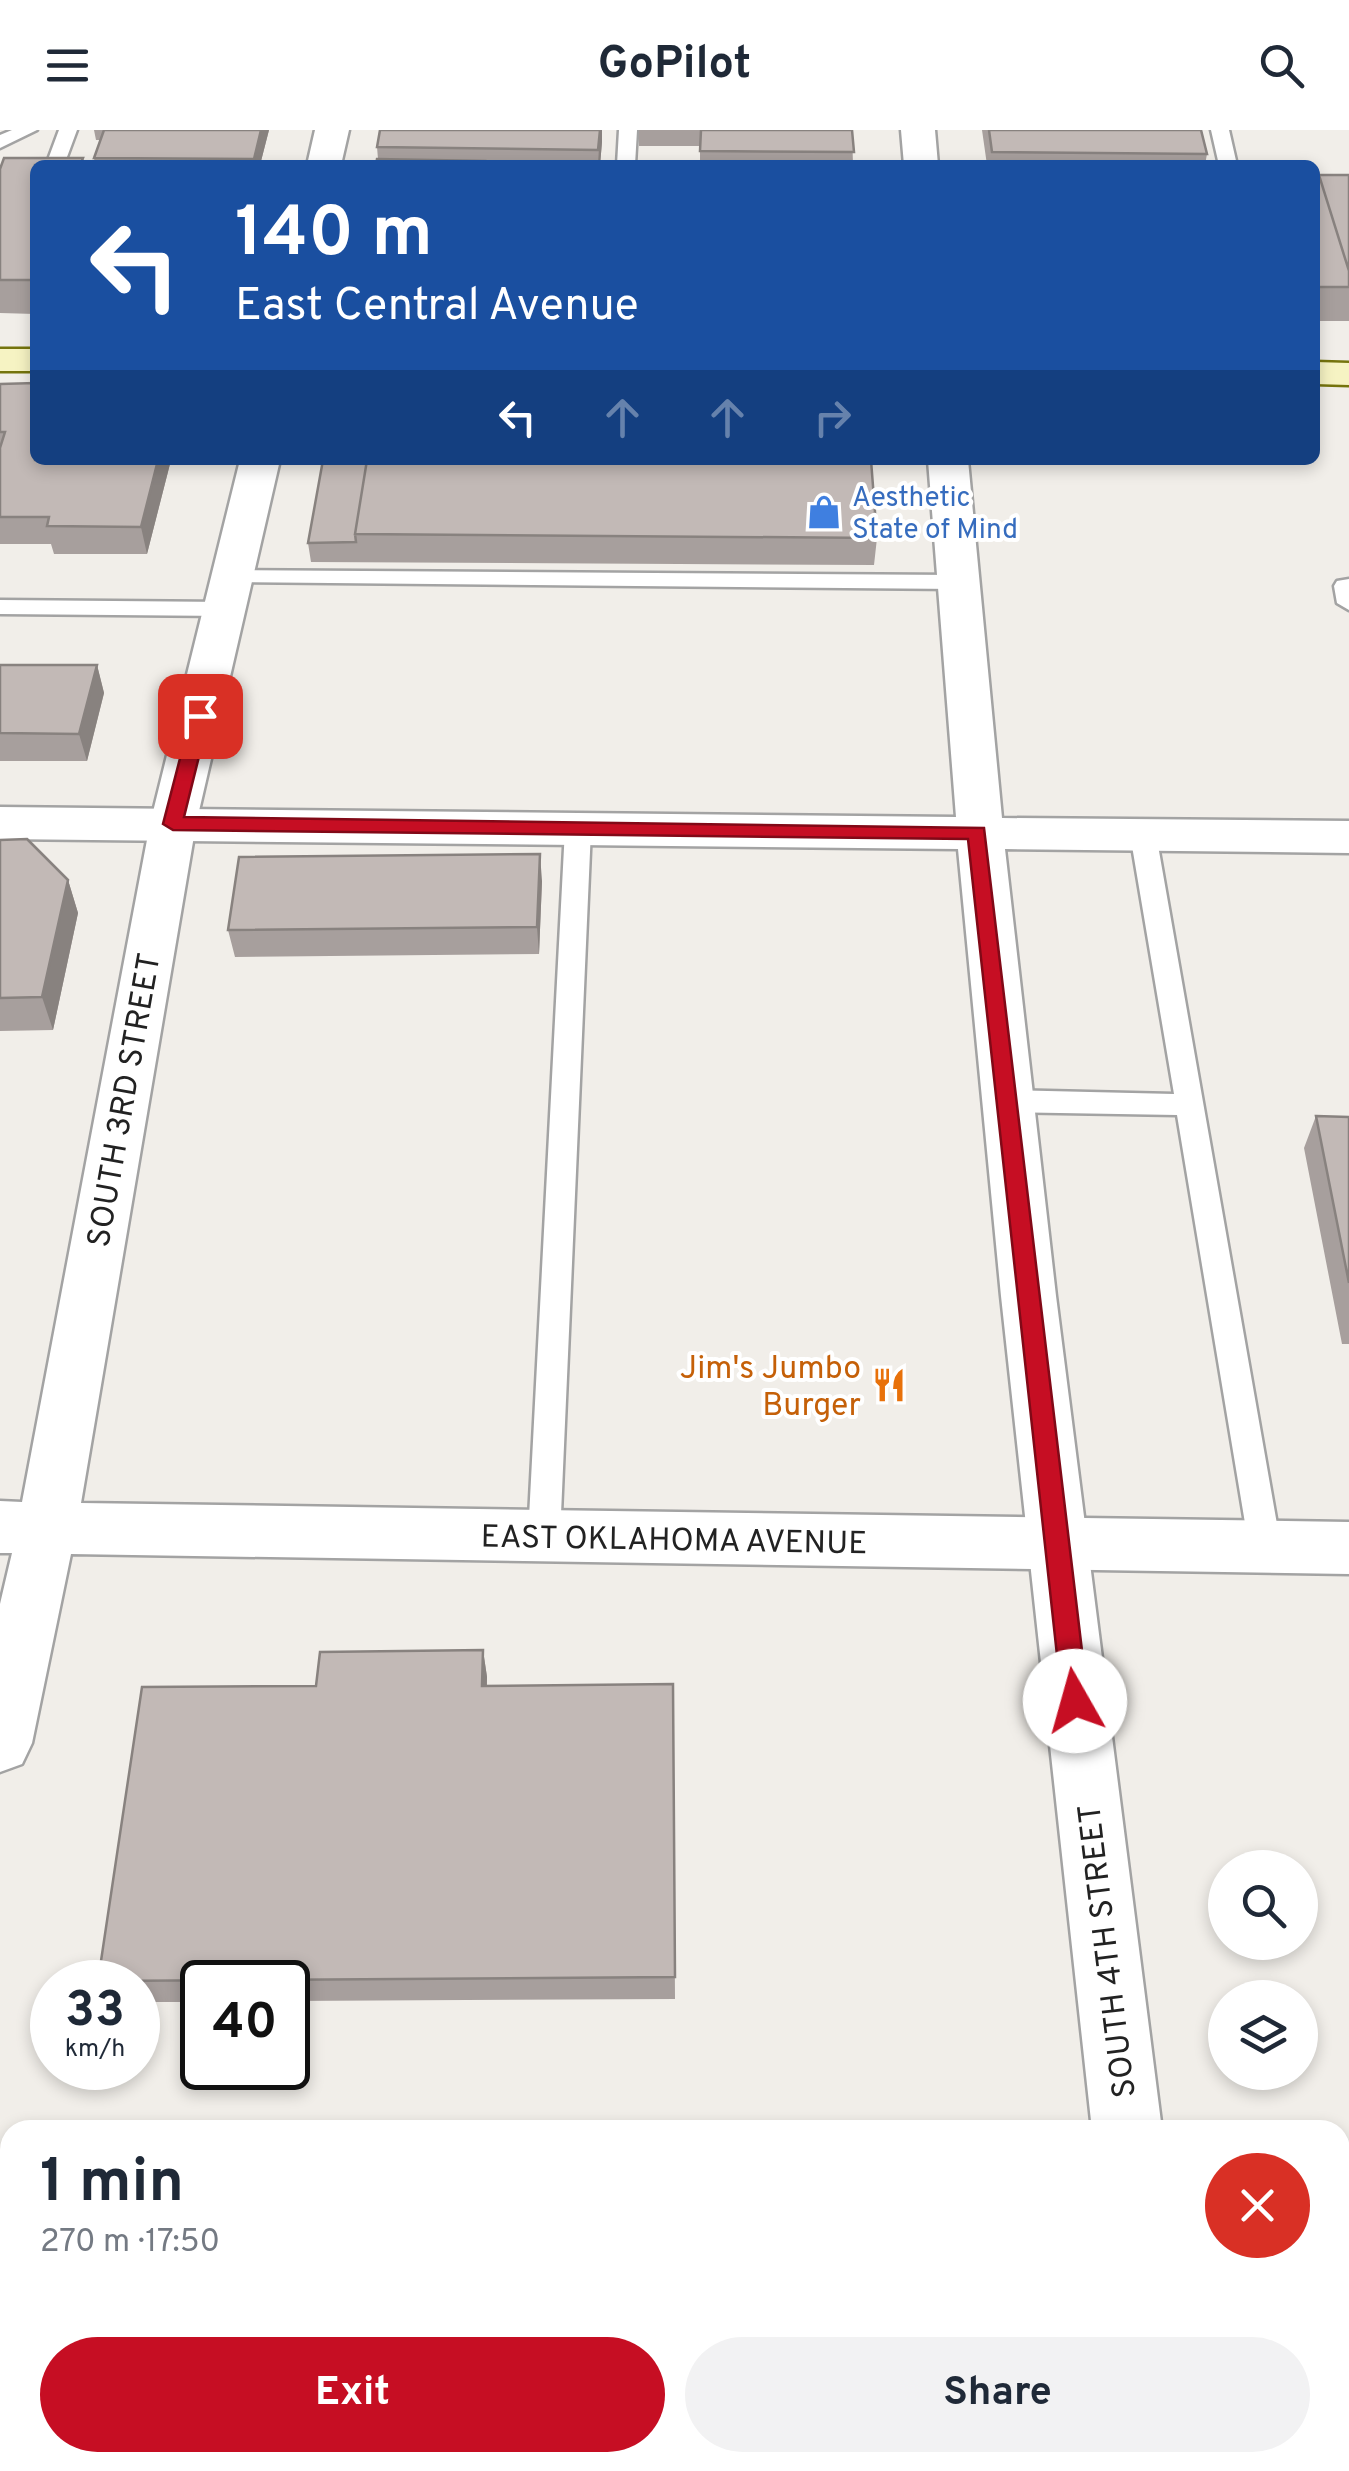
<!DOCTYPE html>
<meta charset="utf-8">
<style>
:root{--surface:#fff;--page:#f2f2f3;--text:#1f2937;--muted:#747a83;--accent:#c60e23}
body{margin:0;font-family:Overpass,sans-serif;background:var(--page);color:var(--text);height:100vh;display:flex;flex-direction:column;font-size:38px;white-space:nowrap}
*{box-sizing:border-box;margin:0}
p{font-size:32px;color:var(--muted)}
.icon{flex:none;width:55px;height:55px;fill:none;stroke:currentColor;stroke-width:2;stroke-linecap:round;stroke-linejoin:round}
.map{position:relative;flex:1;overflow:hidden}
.sheet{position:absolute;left:0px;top:1990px;width:1350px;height:352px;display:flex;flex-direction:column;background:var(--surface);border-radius:30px 30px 0 0;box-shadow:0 5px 15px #0003}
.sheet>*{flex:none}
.banner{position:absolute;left:30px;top:30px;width:1290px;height:305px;border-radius:15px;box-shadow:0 5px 15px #0003;background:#1a4fa0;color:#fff;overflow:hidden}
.fabs{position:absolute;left:1208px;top:1720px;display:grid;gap:20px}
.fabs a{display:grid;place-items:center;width:110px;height:110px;border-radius:50%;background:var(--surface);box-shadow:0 5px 15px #0003;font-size:50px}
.speed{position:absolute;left:30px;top:1830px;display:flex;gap:20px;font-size:50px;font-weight:700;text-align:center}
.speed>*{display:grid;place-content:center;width:130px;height:130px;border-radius:50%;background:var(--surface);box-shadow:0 5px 15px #0003;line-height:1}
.speed small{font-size:25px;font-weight:400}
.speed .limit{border:5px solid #111;border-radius:15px;background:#fff;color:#111}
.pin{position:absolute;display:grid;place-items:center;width:85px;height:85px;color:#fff;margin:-42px;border-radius:20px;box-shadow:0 5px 15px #0006}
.me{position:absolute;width:110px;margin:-55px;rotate:353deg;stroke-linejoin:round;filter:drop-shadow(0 0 8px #0008)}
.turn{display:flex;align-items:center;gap:35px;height:210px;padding:0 40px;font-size:45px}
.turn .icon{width:130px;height:130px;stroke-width:2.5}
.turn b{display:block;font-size:70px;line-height:85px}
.lanes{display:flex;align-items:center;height:95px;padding:0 40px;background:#0003;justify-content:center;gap:50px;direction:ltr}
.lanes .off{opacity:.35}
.round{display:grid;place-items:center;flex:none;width:105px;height:105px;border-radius:52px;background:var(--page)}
.headline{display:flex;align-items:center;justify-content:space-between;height:170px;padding:0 40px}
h1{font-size:60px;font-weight:700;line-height:75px}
.cta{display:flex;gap:20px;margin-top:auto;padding:20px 40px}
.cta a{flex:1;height:115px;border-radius:60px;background:var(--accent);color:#fff;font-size:40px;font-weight:700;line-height:115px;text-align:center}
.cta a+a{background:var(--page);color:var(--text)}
header{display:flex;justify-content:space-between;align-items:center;height:130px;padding:0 40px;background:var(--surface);font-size:45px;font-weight:700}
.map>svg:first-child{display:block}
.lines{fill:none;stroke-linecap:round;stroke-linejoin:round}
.service-casing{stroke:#a3a3a3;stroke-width:5}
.minor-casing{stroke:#a3a3a3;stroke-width:5}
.tertiary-casing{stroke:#a3a3a3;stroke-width:5}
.secondary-casing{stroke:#75740d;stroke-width:5}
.service{fill:#fff;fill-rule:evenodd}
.minor{fill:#fff;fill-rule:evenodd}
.tertiary{fill:#fff;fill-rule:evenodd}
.secondary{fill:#f6f3c3;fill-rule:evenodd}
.wall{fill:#a79f9d}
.shaded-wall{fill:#88827f}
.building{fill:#c2b9b6;stroke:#88827f;stroke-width:2.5}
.route{fill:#c60e23;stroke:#810917;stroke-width:2.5}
.labels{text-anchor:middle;stroke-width:8;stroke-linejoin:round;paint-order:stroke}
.far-shop-label{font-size:28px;fill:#366cbe;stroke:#fff;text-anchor:start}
.street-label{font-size:32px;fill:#222;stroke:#fff}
.food-label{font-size:32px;fill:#c56008;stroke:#fff;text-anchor:end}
</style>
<header><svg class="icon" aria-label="menu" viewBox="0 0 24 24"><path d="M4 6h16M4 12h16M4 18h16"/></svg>GoPilot<svg class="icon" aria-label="search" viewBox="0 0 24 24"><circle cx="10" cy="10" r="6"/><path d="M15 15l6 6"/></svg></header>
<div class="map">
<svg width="1349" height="2341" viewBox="0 0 1349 2341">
<rect width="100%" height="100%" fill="#f1eee9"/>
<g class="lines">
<g class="service-casing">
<path id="service" d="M12 0H37L0 18V5Z
M59 0H77L64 35H46Z
M619 0H637L635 35H617Z
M1211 0H1229L1237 35H1219Z
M234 440 957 445 968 452 957 459 226 452 223 447Z
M1349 449V480L1337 473 1334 456 1337 451Z
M0 470 227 472 239 479 227 486 0 484Z
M578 690 591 699 560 1407 555 1417 544 1421 533 1417 528 1407 565 699Z
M1143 695 1156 704 1281 1417 1276 1427 1265 1431 1254 1427 1249 1417 1177 985 1007 982 997 978 993 971 997 964 1007 960 1174 964 1130 704Z"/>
</g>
<g class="minor-casing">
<path id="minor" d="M315 0H349L341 35H307Z
M901 0H935L938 35H904Z
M240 330H280L196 694 81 1373 1349 1392V1444L71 1424 32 1613 22 1634 0 1642V1474L12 1423H0V1371L22 1372 150 694Z"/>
</g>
<g class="tertiary-casing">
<path id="tertiary" d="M928 330H968L1002 688 1349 691V723L1005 719 1056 1166 1162 2000H1092L1001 1166 958 719 0 709V677L956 687Z
M1130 2332H1206L1207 2341H1131Z"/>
</g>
<g class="secondary-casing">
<path id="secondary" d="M0 219H35V241H0Z
M1315 232 1349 233V255L1315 254Z"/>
</g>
<use href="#service" class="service"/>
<use href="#minor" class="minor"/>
<use href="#tertiary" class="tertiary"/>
<use href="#secondary" class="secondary"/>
</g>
<path class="wall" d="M94 0H269L260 35H35V184L0 183V39L4 28H83L84 33 95 34 94 28 100 10H96Z
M639 0H852L853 35H700V16H639Z
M982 0H1201L1207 24 1205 35H987Z
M602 12 600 35H376L378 29 377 17Z
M1315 39 1319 45H1349V191H1315Z
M0 254 171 330 147 424H54L51 414H0Z
M323 330 877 408 874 435 311 432 308 413Z
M0 535H97L104 563 87 631H0Z
M0 710 68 750 78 783 53 900 0 901Z
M542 751 539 824 235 827 228 800Z
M1316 986 1349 987V1214H1342L1304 1018Z
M483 1520 487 1547V1556L673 1554 675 1869 288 1871V1852H202V1872H138V1852H99L98 1851 316 1556Z"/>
<path class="shaded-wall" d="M261 0H269L260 35H255L254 29Z
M600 0H602V12L600 35H598Z
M158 330H171L147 424 141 397Z
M97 535 104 563 87 631 79 604Z
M540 724 542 751 539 824 537 797Z
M68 750 78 783 53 900 42 867Z
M483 1520 487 1547 486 1582 482 1556Z"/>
<path class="building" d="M104 0H261L254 29 94 28Z
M380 0H600L598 20 377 17Z
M701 0H852L854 22 700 21Z
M989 0H1201L1207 24 992 22Z
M4 28H83L81 33 124 35 241 32 240 35H35V150H0V39Z
M377 29 485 31 484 35H376Z
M1315 39H1317L1349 141V157H1315Z
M1319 45H1349V141Z
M35 253V330H158L141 397 47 396 49 387H0V318L5 302H0V254Z
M323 330H367L355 404 356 412 308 413Z
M367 330H871L877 408 355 404Z
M0 535H97L79 604 0 603Z
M27 709 68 750 42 867 0 868V710Z
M540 724 537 797 228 800 239 727Z
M1316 986 1349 987V1153Z
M483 1520 482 1556 673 1554 675 1847 98 1851 142 1557 316 1556 320 1522Z"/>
<path class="route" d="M200 580 209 586 184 687 984 698 1088 1571 1084 1580 1075 1583 1066 1580 1062 1571 968 709 173 700 163 694 191 586Z"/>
<defs>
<g id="shop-bare" transform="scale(2.7)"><path d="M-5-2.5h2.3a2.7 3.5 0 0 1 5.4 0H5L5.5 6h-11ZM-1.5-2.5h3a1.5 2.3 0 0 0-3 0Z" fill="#3f7fe0" stroke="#fff" stroke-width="2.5" paint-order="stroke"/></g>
<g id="restaurant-bare" transform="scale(2.7)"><path d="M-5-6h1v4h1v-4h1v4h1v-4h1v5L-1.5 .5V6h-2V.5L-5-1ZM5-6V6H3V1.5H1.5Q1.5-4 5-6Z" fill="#e8710a" stroke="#fff" stroke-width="2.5" paint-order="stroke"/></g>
</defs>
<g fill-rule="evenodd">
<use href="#shop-bare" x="824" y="382"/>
<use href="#restaurant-bare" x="889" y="1255"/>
</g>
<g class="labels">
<g class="far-shop-label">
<text x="852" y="376">Aesthetic<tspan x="852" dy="32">State of Mind</tspan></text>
</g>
<g class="street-label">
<text transform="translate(123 970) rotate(-80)" y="11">SOUTH 3RD STREET</text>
<text transform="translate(674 1409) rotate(1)" y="11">EAST OKLAHOMA AVENUE</text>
<text transform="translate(1106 1821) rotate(-97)" y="11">SOUTH 4TH STREET</text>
</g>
<g class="food-label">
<text x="861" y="1248">Jim's Jumbo<tspan x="861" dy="37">Burger</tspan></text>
</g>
</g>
</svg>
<div class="fabs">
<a><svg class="icon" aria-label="search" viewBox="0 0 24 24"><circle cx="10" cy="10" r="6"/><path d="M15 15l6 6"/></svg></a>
<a><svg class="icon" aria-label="layers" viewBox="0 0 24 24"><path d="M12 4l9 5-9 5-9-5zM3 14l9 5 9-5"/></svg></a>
</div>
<div class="speed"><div>33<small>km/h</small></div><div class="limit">40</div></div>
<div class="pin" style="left:200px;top:586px;background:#d93025"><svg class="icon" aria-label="arrive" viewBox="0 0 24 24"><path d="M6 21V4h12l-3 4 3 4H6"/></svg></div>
<svg class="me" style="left:1075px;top:1571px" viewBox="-20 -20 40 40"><circle r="19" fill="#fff"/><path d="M0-13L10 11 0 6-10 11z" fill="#c60e23"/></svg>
<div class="banner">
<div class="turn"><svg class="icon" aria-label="left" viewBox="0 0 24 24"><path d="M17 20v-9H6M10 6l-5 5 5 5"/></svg><div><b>140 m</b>East Central Avenue</div></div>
<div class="lanes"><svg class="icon" aria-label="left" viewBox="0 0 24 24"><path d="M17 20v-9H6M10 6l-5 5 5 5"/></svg><svg class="icon off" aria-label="ahead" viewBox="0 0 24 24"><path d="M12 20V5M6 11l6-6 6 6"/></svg><svg class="icon off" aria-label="ahead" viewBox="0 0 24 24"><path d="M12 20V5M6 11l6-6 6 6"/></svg><svg class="icon off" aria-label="right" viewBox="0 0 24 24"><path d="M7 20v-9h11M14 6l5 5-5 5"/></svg></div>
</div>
<section class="sheet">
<div class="headline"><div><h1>1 min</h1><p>270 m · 17:50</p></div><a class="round" style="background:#d93025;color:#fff"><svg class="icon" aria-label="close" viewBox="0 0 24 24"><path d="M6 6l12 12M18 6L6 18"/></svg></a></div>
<div class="cta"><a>Exit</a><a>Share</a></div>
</section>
</div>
